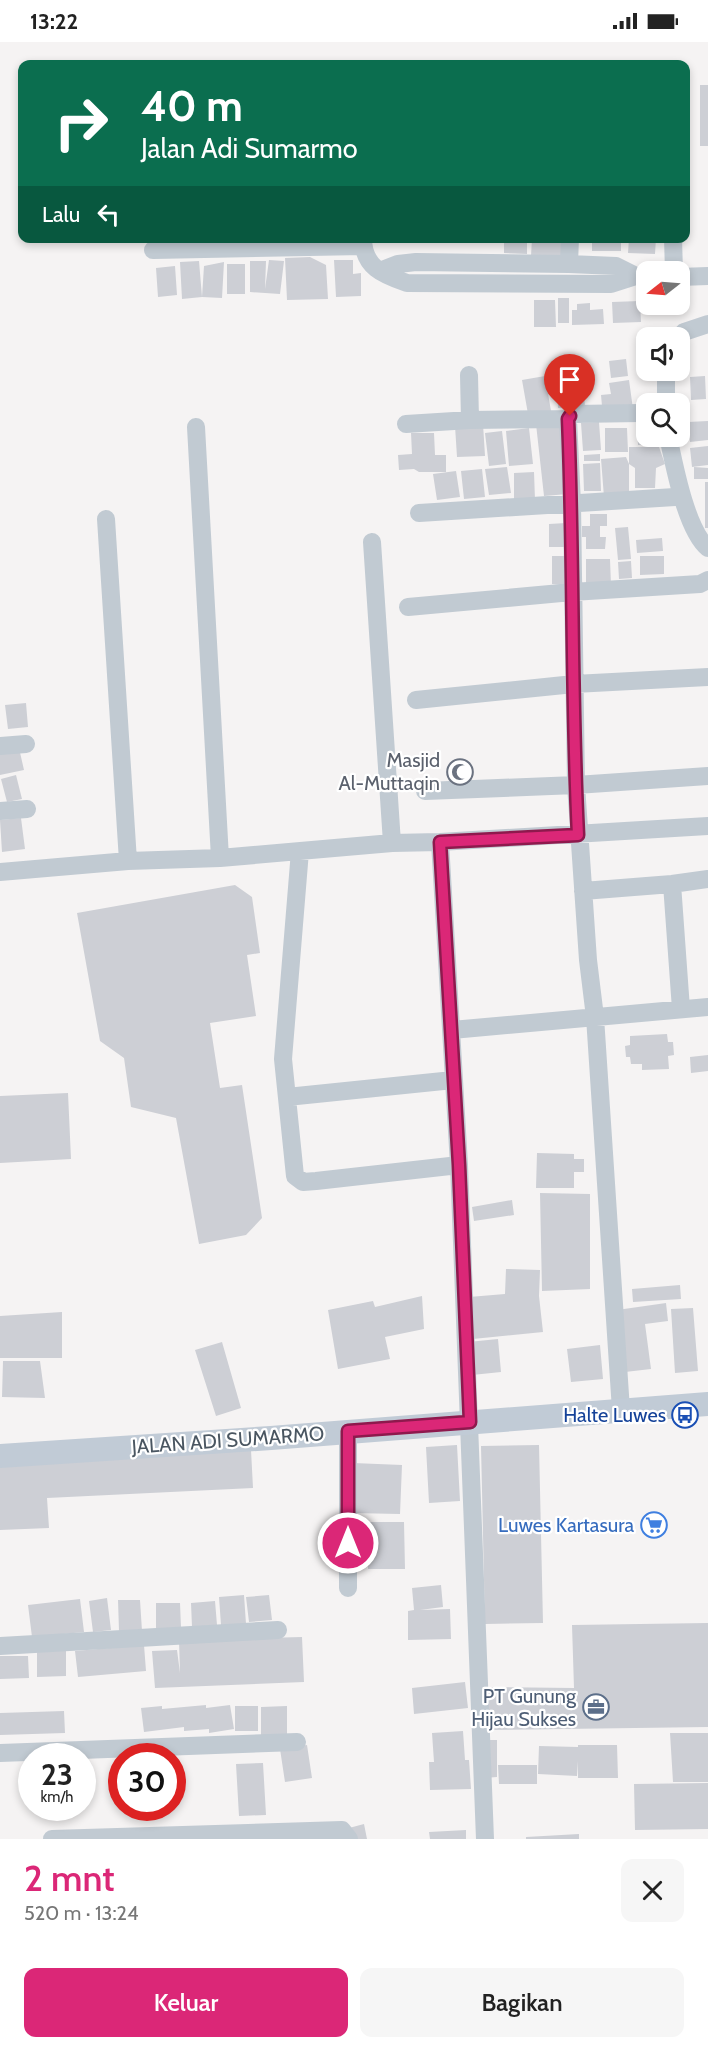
<!DOCTYPE html>
<html lang="id">
<meta charset="utf-8">
<style>
:root{--surface:#fff;--page:#f6f6f6;--text:#222;--muted:#767676;--accent:#db2777}
body{margin:0;font-family:Cabin,sans-serif;background:var(--page);color:var(--text);height:100vh;display:flex;flex-direction:column;font-size:22px;white-space:nowrap}
*{box-sizing:border-box;margin:0}
p{font-size:20px;color:var(--muted)}
.icon{flex:none;width:33px;height:33px;fill:none;stroke:currentColor;stroke-width:2;stroke-linecap:round;stroke-linejoin:round}
.map{position:relative;height:1797px;overflow:hidden}
.panel{display:flex;flex-direction:column;background:var(--surface);flex:1}
.panel>*{flex:none}
.banner{position:absolute;left:18px;top:18px;width:672px;height:183px;border-radius:12px;box-shadow:0 3px 9px #0003;background:#0b6e4f;color:#fff;overflow:hidden}
.needle{width:39px;rotate:253deg}
.controls{position:absolute;left:636px;top:219px;display:grid;gap:12px}
.controls a{display:grid;place-items:center;width:54px;height:54px;border-radius:12px;background:var(--surface);box-shadow:0 3px 9px #0003;font-size:30px}
.speed{position:absolute;left:18px;top:1701px;display:flex;gap:12px;font-size:30px;font-weight:700;text-align:center}
.speed>*{display:grid;place-content:center;width:78px;height:78px;border-radius:50%;background:var(--surface);box-shadow:0 3px 9px #0003;line-height:1}
.speed small{font-size:15px;font-weight:400}
.speed .limit{border:9px solid #d22;background:#fff;color:#111}
.pin{position:absolute;display:grid;place-items:center;width:51px;height:51px;color:#fff;margin:-62px -26px;border-radius:50% 50% 50% 0;rotate:-45deg;box-shadow:0 0 6px #0007}
.pin .icon{rotate:45deg}
.me{position:absolute;width:66px;margin:-33px;rotate:0deg;stroke-linejoin:round;filter:drop-shadow(0 0 4px #0008)}
.turn{display:flex;align-items:center;gap:21px;height:126px;padding:0 24px;font-size:27px}
.turn .icon{width:78px;height:78px;stroke-width:2.5}
.turn b{display:block;font-size:42px;line-height:51px}
.then{display:flex;align-items:center;height:57px;padding:0 24px;background:#0003;gap:12px;font-size:22px}
.round{display:grid;place-items:center;flex:none;width:63px;height:63px;border-radius:12px;background:var(--page)}
.head{display:flex;align-items:center;justify-content:space-between;height:102px;padding:0 24px}
h1{font-size:36px;font-weight:600;line-height:45px;color:var(--accent)}
.cta{display:flex;gap:12px;margin-top:auto;padding:12px 24px}
.cta a{flex:1;height:69px;border-radius:12px;background:var(--accent);color:#fff;font-size:24px;font-weight:600;line-height:69px;text-align:center}
.cta a+a{background:var(--page);color:var(--text)}
.status{display:flex;justify-content:space-between;align-items:center;height:42px;padding:0 30px;background:var(--surface);direction:ltr}
.status svg{height:16px;fill:currentColor}
.map>svg:first-child{display:block}
.building{fill:#cdcfd5}
.lines{fill:none;stroke-linecap:round;stroke-linejoin:round}
.street{stroke:#c1cad2;stroke-width:18}
.secondary{stroke:#c1cbd6;stroke-width:24}
.route-casing{stroke:#8e194d;stroke-width:15}
.route{stroke:#db2777;stroke-width:10}
.labels{text-anchor:middle;stroke-width:4.5;stroke-linejoin:round;paint-order:stroke}
.worship-label{font-size:20px;fill:#5b616d;stroke:#fff;text-anchor:end}
.transit-label{font-size:20px;fill:#164399;stroke:#fff;text-anchor:end}
.street-label{font-size:20px;fill:#4a5661;stroke:#fff}
.shop-label{font-size:20px;fill:#366cbe;stroke:#fff;text-anchor:end}
.service-label{font-size:20px;fill:#4e5e75;stroke:#fff;text-anchor:end}
</style>
<div class="status"><b>13:22</b><svg viewBox="0 0 49 12"><path d="M0 12V9h3v3zM5 12V6h3v6zM10 12V3h3v9zM15 12V0h3v12zM26 1h20v11H26zM47 4h2v5h-2z"/></svg></div>
<div class="map">
<svg width="708" height="1797" viewBox="0 0 708 1797">
<rect width="100%" height="100%" fill="#f5f3f3"/>
<path class="building" d="M700 43H708V104H700Z
M158 196H185L186 204 159 199Z
M504 196H527V212L504 211Z
M532 196H561V215L531 214Z
M592 196H621V209H592Z
M629 196H656L655 212 628 211Z
M310 215 326 223 328 257 287 258 285 216Z
M269 218 284 219 280 252 250 250V219H266L265 247Z
M334 218H353V232L361 231V254L336 255Z
M199 219 202 255 204 224 224 220 222 256 202 255 182 257 180 220Z
M227 222H245V252H227Z
M175 224 177 253 158 255 156 226Z
M558 256H569V281H558Z
M534 258H555L556 285H534Z
M640 259 641 280 613 281 612 260Z
M590 261V268L603 267 604 282 572 283V268H577V262Z
M626 317 628 334 611 336 609 319Z
M579 318 582 338 560 341 557 321Z
M545 334 551 369 528 372 522 338Z
M705 334 706 357 691 358 690 335Z
M629 338 633 367 602 364 601 353 611 352 609 341Z
M583 343 585 364 558 366 557 344Z
M708 379V398L690 400 688 380Z
M560 380 568 452 544 454 536 382Z
M599 380 601 408 583 409 581 381Z
M483 382 485 414 457 415 455 384Z
M637 385H646V394H652V402L638 403Z
M529 386 533 422 509 424 506 389Z
M605 386H627L628 410H605Z
M502 389 506 422 489 424 485 391Z
M411 391H434L435 413H446V430H419L414 427 399 428 398 413 412 412Z
M708 404V423L692 425 690 406Z
M629 405H659L665 422 656 426 655 446H635V426L629 422V453L604 455 601 417 626 415 629 422Z
M600 412V419H584V413Z
M600 421 601 449H584L583 422Z
M507 425 511 451 489 453 485 427Z
M694 425 708 426V437H694Z
M482 427 485 455 464 457 461 429Z
M456 429 460 455 437 458 433 432Z
M534 430 535 458H514V431Z
M705 440H708V486H705Z
M590 472H607V484H600V495H606L605 507H586V495H582V484H590Z
M566 481 567 505H549V482Z
M628 485 631 517 618 518 615 486Z
M662 496 663 509 637 511 636 498Z
M552 514H569L568 543 552 542Z
M640 514H664V532L640 533Z
M586 517H610L611 544H586Z
M631 519 632 536 619 537 618 520Z
M26 661 28 685 8 687 5 663Z
M19 706 24 728 0 733V710Z
M16 733 22 757 7 760 1 737Z
M21 776 25 807 2 810 0 778Z
M235 843 252 855 260 911 247 913 256 974 210 981 220 1046 242 1043 262 1176 246 1193 199 1202 176 1076 131 1065 124 1016 100 999 77 871Z
M667 992 668 1000H673L674 1013 668 1014 669 1027 642 1028V1022H631L630 1015H626L625 1004 630 1003V994Z
M708 1013V1029L691 1031 690 1015Z
M68 1051 71 1117 0 1121V1054Z
M537 1111 574 1112V1117H584V1130H574V1146H536Z
M540 1151 590 1152V1247L542 1249Z
M512 1158 514 1173 474 1179 472 1165Z
M506 1227 540 1228 539 1254 543 1290 473 1297 469 1255 505 1252Z
M680 1243 681 1257 633 1260 632 1247Z
M422 1254 424 1287 385 1295 390 1317 338 1327 328 1268 373 1259 375 1265Z
M666 1261 668 1279 645 1282 651 1327 625 1330 617 1268Z
M693 1266 698 1329 675 1331 671 1267Z
M62 1270V1316H0V1274Z
M498 1297 501 1330 472 1333 468 1300Z
M222 1300 241 1366 216 1374 195 1308Z
M600 1303 603 1337 571 1340 567 1307Z
M3 1319H40L45 1356 2 1355Z
M457 1403 460 1459 429 1461 426 1405Z
M539 1403 543 1581 485 1582 481 1404Z
M251 1408 253 1446 47 1456 49 1486 0 1488V1421Z
M353 1421 402 1423 400 1472 351 1471Z
M368 1480H404L405 1527H368Z
M441 1543 443 1565 420 1568 450 1567 451 1597 408 1598V1569L414 1568 412 1546Z
M244 1553 246 1582 221 1583 219 1555Z
M269 1553 272 1578 249 1580 246 1555Z
M107 1556 111 1588 93 1590 89 1559Z
M80 1557 84 1590 32 1595 28 1563Z
M118 1558H140L142 1589H119Z
M215 1559 217 1583 192 1585 191 1561Z
M156 1561H180L181 1586H156Z
M708 1581V1685L485 1688 484 1645 574 1646 572 1583Z
M302 1595 304 1640 155 1646 152 1609 177 1608 180 1631 179 1598Z
M144 1603 146 1629 78 1635 75 1609Z
M37 1607H66V1634L37 1635Z
M0 1614H28L29 1636 0 1637Z
M465 1640 468 1666 414 1672 412 1646Z
M206 1663V1666L230 1663 234 1687 209 1691V1687L184 1689V1685L144 1690 141 1666 162 1664V1667Z
M235 1664H258V1689H235Z
M287 1664V1697H261V1665Z
M64 1669 65 1691 0 1693V1671Z
M463 1689 465 1718H469L471 1747 430 1748 429 1720H434L432 1691Z
M670 1691H708V1740H673Z
M483 1698H497V1735L484 1736Z
M307 1703 312 1736 285 1740 280 1707Z
M578 1703H617L618 1736H578V1719L577 1734 538 1732 539 1704 578 1705Z
M263 1721 266 1773 239 1774 236 1722Z
M498 1723H537V1742H499Z
M708 1741V1787L635 1788 634 1742Z
M364 1782 367 1797H351L349 1786Z
M466 1788V1797H430L429 1790Z
M579 1792V1797H526V1795Z"/>
<g class="lines">
<path class="street" d="M363 196C363 225 383 233 407 241L611 242 636 234 646 235
M673 196 674 230
M153 208 363 204
M569 222 570 196
M380 229 398 222 416 220 569 222 616 224 636 234
M680 235 708 234
M679 296 684 290 708 282
M469 333 470 378
M666 362V328
M406 382 470 378 568 377
M196 385 220 816
M668 394C674 422 686 488 708 506
M419 471 675 455
M106 477 128 819
M372 500 392 801
M408 565 572 550 700 542 708 538
M416 658 574 642 708 635
M0 704 26 702
M425 749 576 743 708 734
M0 769 27 767
M440 800 459 1123 485 1797
M300 809 283 1017 295 1134 303 1140 316 1139 459 1123
M0 830 128 819 220 816 392 801 440 800 708 784
M672 842 681 967
M583 849 672 842 708 837
M452 988 708 965
M287 1055 453 1038
M621 1368 595 975 588 918 576 743 572 462 568 377 574 372 641 371
M348 1546V1389
M0 1604 278 1588
M0 1711 297 1700
M52 1797 342 1788 349 1797"/>
<path class="secondary" d="M0 1414 271 1396 708 1362"/>
</g>
<g class="lines">
<g class="route-casing">
<path id="route" d="M348 1501V1389L470 1380 459 1123 440 800 578 793C571 655 574 515 568 377L570 374"/>
</g>
<use href="#route" class="route"/>
</g>
<defs>
<g id="mosque-ring" transform="scale(1.35)"><circle r="9.5" fill="#fff" stroke="#6b7280" stroke-width="1.5"/><path d="M3.5-4.9A6 6 0 1 0 3.5 4.9A5 5 0 1 1 3.5-4.9Z" fill="#6b7280"/></g>
<g id="bus-ring" transform="scale(1.35)"><circle r="9.5" fill="#fff" stroke="#1a4fb4" stroke-width="1.5"/><path d="M-5-6H5V4H4V6H2V4H-2V6H-4V4H-5ZM-3.5-4V0h7V-4ZM-3.5 1.2v1.5H-2V1.2ZM2 1.2v1.5H3.5V1.2Z" fill="#1a4fb4"/></g>
<g id="supermarket-ring" transform="scale(1.35)"><circle r="9.5" fill="#fff" stroke="#3f7fe0" stroke-width="1.5"/><path d="M-6-5.5h2.5l.6 2H6L4.5 2H-2.5L-4.4-4H-6ZM-1.5 3.2a1.3 1.3 0 1 0 .1 0ZM3 3.2a1.3 1.3 0 1 0 .1 0Z" fill="#3f7fe0"/></g>
<g id="office-ring" transform="scale(1.35)"><circle r="9.5" fill="#fff" stroke="#5c6f8a" stroke-width="1.5"/><path d="M-6-3h4V-5.5h4V-3h4V5H-6ZM-1-4.5V-3h2v-1.5ZM-6 0V1H6V0Z" fill="#5c6f8a"/></g>
</defs>
<g fill-rule="evenodd">
<use href="#mosque-ring" x="460" y="730"/>
<use href="#bus-ring" x="685" y="1373"/>
<use href="#supermarket-ring" x="654" y="1483"/>
<use href="#office-ring" x="596" y="1665"/>
</g>
<g class="labels">
<g class="worship-label">
<text x="440" y="725">Masjid<tspan x="440" dy="23">Al-Muttaqin</tspan></text>
</g>
<g class="transit-label">
<text x="666" y="1380">Halte Luwes</text>
</g>
<g class="street-label">
<text transform="translate(228 1398) rotate(-4)" y="7">JALAN ADI SUMARMO</text>
</g>
<g class="shop-label">
<text x="634" y="1490">Luwes Kartasura</text>
</g>
<g class="service-label">
<text x="576" y="1661">PT Gunung<tspan x="576" dy="23">Hijau Sukses</tspan></text>
</g>
</g>
</svg>
<div class="controls">
<a><svg class="needle" viewBox="-14 -14 28 28"><path d="M0-13l5 13h-10z" fill="#e53935"/><path d="M0 13l5-13h-10z" fill="#767676"/></svg></a>
<a><svg class="icon" aria-label="sound" viewBox="0 0 24 24"><path d="M4 9h4l5-4v14l-5-4H4zM17 9q2 3 0 6"/></svg></a>
<a><svg class="icon" aria-label="search" viewBox="0 0 24 24"><circle cx="10" cy="10" r="6"/><path d="M15 15l6 6"/></svg></a>
</div>
<div class="speed"><div>23<small>km/h</small></div><div class="limit">30</div></div>
<div class="pin" style="left:570px;top:374px;background:#d93025"><svg class="icon" aria-label="arrive" viewBox="0 0 24 24"><path d="M6 21V4h12l-3 4 3 4H6"/></svg></div>
<svg class="me" style="left:348px;top:1501px" viewBox="-20 -20 40 40"><circle r="17" fill="#db2777" stroke="#fff" stroke-width="3"/><path d="M0-11L8 9 0 5-8 9z" fill="#fff"/></svg>
<div class="banner">
<div class="turn"><svg class="icon" aria-label="right" viewBox="0 0 24 24"><path d="M7 20v-9h11M14 6l5 5-5 5"/></svg><div><b>40 m</b>Jalan Adi Sumarmo</div></div>
<div class="then">Lalu<svg class="icon" aria-label="left" viewBox="0 0 24 24"><path d="M17 20v-9H6M10 6l-5 5 5 5"/></svg></div>
</div>
</div>
<section class="panel">
<div class="head"><div><h1>2 mnt</h1><p>520 m · 13:24</p></div><a class="round"><svg class="icon" aria-label="close" viewBox="0 0 24 24"><path d="M6 6l12 12M18 6L6 18"/></svg></a></div>
<div class="cta"><a>Keluar</a><a>Bagikan</a></div>
</section>
